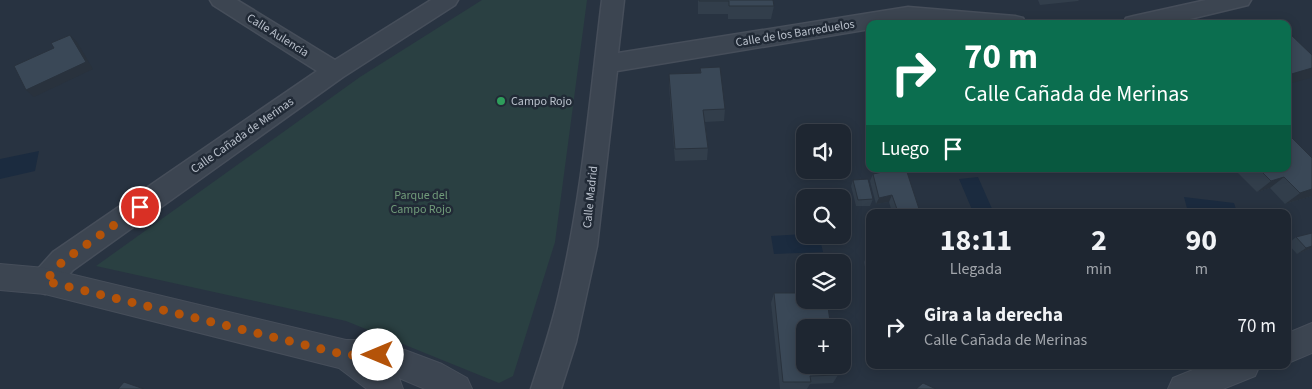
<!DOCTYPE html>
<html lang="es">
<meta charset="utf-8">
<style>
:root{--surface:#1e2631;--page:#262e39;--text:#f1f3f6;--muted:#a1a5ab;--line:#3c434d}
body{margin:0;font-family:"Source Sans 3",sans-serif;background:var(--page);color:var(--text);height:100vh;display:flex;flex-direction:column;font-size:19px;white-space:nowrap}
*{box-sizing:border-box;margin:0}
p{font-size:16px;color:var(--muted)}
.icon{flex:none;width:28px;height:28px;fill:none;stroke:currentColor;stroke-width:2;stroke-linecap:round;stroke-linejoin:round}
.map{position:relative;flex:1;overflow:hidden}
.details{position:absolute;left:866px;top:209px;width:425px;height:160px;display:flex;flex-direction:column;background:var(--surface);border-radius:10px;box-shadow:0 2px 12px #0003,0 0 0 1px var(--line)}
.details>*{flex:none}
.top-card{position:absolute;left:866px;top:20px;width:425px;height:152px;border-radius:10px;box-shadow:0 2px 12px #0003,0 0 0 1px var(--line);background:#0b6e4f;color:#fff;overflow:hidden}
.buttons{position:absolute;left:796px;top:124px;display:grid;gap:10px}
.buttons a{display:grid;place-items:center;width:55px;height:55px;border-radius:10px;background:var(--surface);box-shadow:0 2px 12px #0003,0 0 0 1px var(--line);font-size:25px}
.pin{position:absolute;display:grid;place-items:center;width:42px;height:42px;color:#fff;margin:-21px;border:2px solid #fff;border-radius:50%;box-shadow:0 1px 5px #0007}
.me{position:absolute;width:55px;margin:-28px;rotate:270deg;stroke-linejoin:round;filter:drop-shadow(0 0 4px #0008)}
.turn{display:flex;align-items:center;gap:18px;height:105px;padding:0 15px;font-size:22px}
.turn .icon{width:65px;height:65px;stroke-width:2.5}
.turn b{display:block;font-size:35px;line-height:42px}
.then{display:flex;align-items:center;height:48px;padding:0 15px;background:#0003;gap:10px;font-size:19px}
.eta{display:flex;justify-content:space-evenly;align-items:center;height:85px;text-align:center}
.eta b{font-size:30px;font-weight:700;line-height:35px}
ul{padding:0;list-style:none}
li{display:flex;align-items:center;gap:15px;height:65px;padding:0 15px}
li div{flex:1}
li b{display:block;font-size:19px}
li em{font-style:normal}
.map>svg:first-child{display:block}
.green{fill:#2a4042}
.water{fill:#1b2b3f}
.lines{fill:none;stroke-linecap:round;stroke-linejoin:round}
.minor-casing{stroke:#464e5a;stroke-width:3}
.tertiary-casing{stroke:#464e5a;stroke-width:2}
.minor{fill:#3c4551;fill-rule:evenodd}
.tertiary{fill:#3c4551;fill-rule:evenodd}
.wall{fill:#323e4b}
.shaded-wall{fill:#29323d}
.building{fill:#3a4857;stroke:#29323d}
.route{stroke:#b45309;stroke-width:9;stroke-dasharray:0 16.2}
.leisure-dot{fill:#2e9e5b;stroke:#212a36;stroke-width:2}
.labels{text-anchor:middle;stroke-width:5;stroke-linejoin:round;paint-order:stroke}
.street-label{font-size:12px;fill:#b9c0cb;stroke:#212a36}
.poi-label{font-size:12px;fill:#b9c0cb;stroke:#212a36;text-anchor:start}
.park-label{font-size:12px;fill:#719b7a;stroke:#212a36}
</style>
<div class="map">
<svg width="1312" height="389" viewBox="0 0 1312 389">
<rect width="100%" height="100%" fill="#283341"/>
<path class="green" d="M482 0H587L555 242 513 376 499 383 346 321 96 266 360 77Z"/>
<path class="water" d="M39 151 35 171 0 179V159Z
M978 177 993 211 973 212 959 179Z
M1184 197 1234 203 1237 212H1188Z
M805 234 819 235 823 252 774 254 771 236Z"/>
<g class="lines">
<g class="minor-casing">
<path id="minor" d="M210 0H237L335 60 431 0H458L455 5 343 77 73 270 55 290 45 294 35 290 31 281 35 272 53 252 317 71 213 5Z
M602 0H624L618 53 908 7 1015 16 1023 18 1026 24H870V29L617 71 597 246 576 342 561 389H531C541 358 552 326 559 294 582 197 590 98 602 0Z
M1206 0H1251L1248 5 1169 24H1123L1126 18 1134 16Z"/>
</g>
<g class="tertiary-casing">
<path id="tertiary" d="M0 264 45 268 346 340H378L442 364 467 378 472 389H425L399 378 403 389H367L339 368 45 294 0 290Z
M1312 323V353L1288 363V333Z
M1205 365H1260L1255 376 1223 389H1168L1173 378Z"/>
</g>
<use href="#minor" class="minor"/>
<use href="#tertiary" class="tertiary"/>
</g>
<path class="wall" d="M698 0H773L774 6 771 19H728V14H698Z
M1038 0H1079L1078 1 1040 5Z
M700 68 725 109 724 121 705 122 708 148 707 160 675 161 669 86V74L700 73Z
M1312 158V196L1285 204 1270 188 1257 192 1234 169H1288Z
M873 174 920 212H892L889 202 876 204 870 181Z
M853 180 873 199 870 206H856L851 186Z
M1312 233V248L1297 254 1288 244 1296 237Z
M870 250V293L864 262Z
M774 293 838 375 833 383 810 384 807 389H780L771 303Z"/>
<path class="shaded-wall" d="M70 35 77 42 93 69 34 97 26 90Z
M1312 68V76L1310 78 1288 84V75Z
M1029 169H1042L1027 171Z
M1284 177 1270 188 1257 192 1271 181Z
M1312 189V196L1285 204 1300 193Z
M892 195 889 202 876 204 879 198Z
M1312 246V248L1297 254 1306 248Z"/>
<path class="building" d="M699 0H773L774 6H729V1H699Z
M1288 32 1312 55V68L1288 75Z
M70 35 86 62 26 90 14 66 54 48 51 43Z
M720 67 725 109 703 110 708 148 675 149 669 74 701 73 700 68Z
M1288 135H1289L1312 158V189L1300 193 1284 177 1271 181 1259 169H1288Z
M897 169H906L920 212H898L892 195 879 198 873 174Z
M868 179 873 199 858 200 853 180Z
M1312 233V246L1306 248 1296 237Z
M774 293H805V300H827L831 328H805V365H836L838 375 810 376 811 382H783Z
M124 382 144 389H118Z
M923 383 936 389H916Z"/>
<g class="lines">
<path class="route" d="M140 207 63 261 45 281 346 355H378"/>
</g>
<circle class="leisure-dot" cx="501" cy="101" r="5"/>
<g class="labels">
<g class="street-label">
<text transform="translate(795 33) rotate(-9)" y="4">Calle de los Barreduelos</text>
<text transform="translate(278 35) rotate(32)" y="4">Calle Aulencia</text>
<text transform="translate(242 135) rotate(-35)" y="4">Calle Cañada de Merinas</text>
<text transform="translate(590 197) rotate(-84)" y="4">Calle Madrid</text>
</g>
<g class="poi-label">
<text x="511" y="105">Campo Rojo</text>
</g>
<g class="park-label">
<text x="421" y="199">Parque del<tspan x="421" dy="14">Campo Rojo</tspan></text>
</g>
</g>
</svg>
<div class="buttons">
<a><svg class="icon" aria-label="sound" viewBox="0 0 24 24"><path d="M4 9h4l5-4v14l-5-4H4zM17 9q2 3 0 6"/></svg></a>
<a><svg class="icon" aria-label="search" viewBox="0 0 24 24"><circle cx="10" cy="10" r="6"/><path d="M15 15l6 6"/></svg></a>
<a><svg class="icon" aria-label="layers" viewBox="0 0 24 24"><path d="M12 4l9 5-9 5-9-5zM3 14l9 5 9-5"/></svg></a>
<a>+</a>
</div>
<div class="pin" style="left:140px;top:207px;background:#d93025"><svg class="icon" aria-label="arrive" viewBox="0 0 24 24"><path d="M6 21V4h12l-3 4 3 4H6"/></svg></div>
<svg class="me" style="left:378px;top:355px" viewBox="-20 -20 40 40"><circle r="19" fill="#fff"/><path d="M0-13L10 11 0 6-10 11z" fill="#b45309"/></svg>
<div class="top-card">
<div class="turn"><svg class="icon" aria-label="right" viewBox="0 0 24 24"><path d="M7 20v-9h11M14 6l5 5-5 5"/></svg><div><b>70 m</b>Calle Cañada de Merinas</div></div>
<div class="then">Luego<svg class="icon" aria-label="arrive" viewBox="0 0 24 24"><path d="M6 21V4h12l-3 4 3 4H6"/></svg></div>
</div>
<section class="details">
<div class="eta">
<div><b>18:11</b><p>Llegada</p></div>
<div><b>2</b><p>min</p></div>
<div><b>90</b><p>m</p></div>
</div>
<ul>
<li><svg class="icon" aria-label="right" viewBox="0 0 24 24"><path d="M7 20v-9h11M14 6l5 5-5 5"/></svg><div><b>Gira a la derecha</b><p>Calle Cañada de Merinas</p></div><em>70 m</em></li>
</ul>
</section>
</div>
